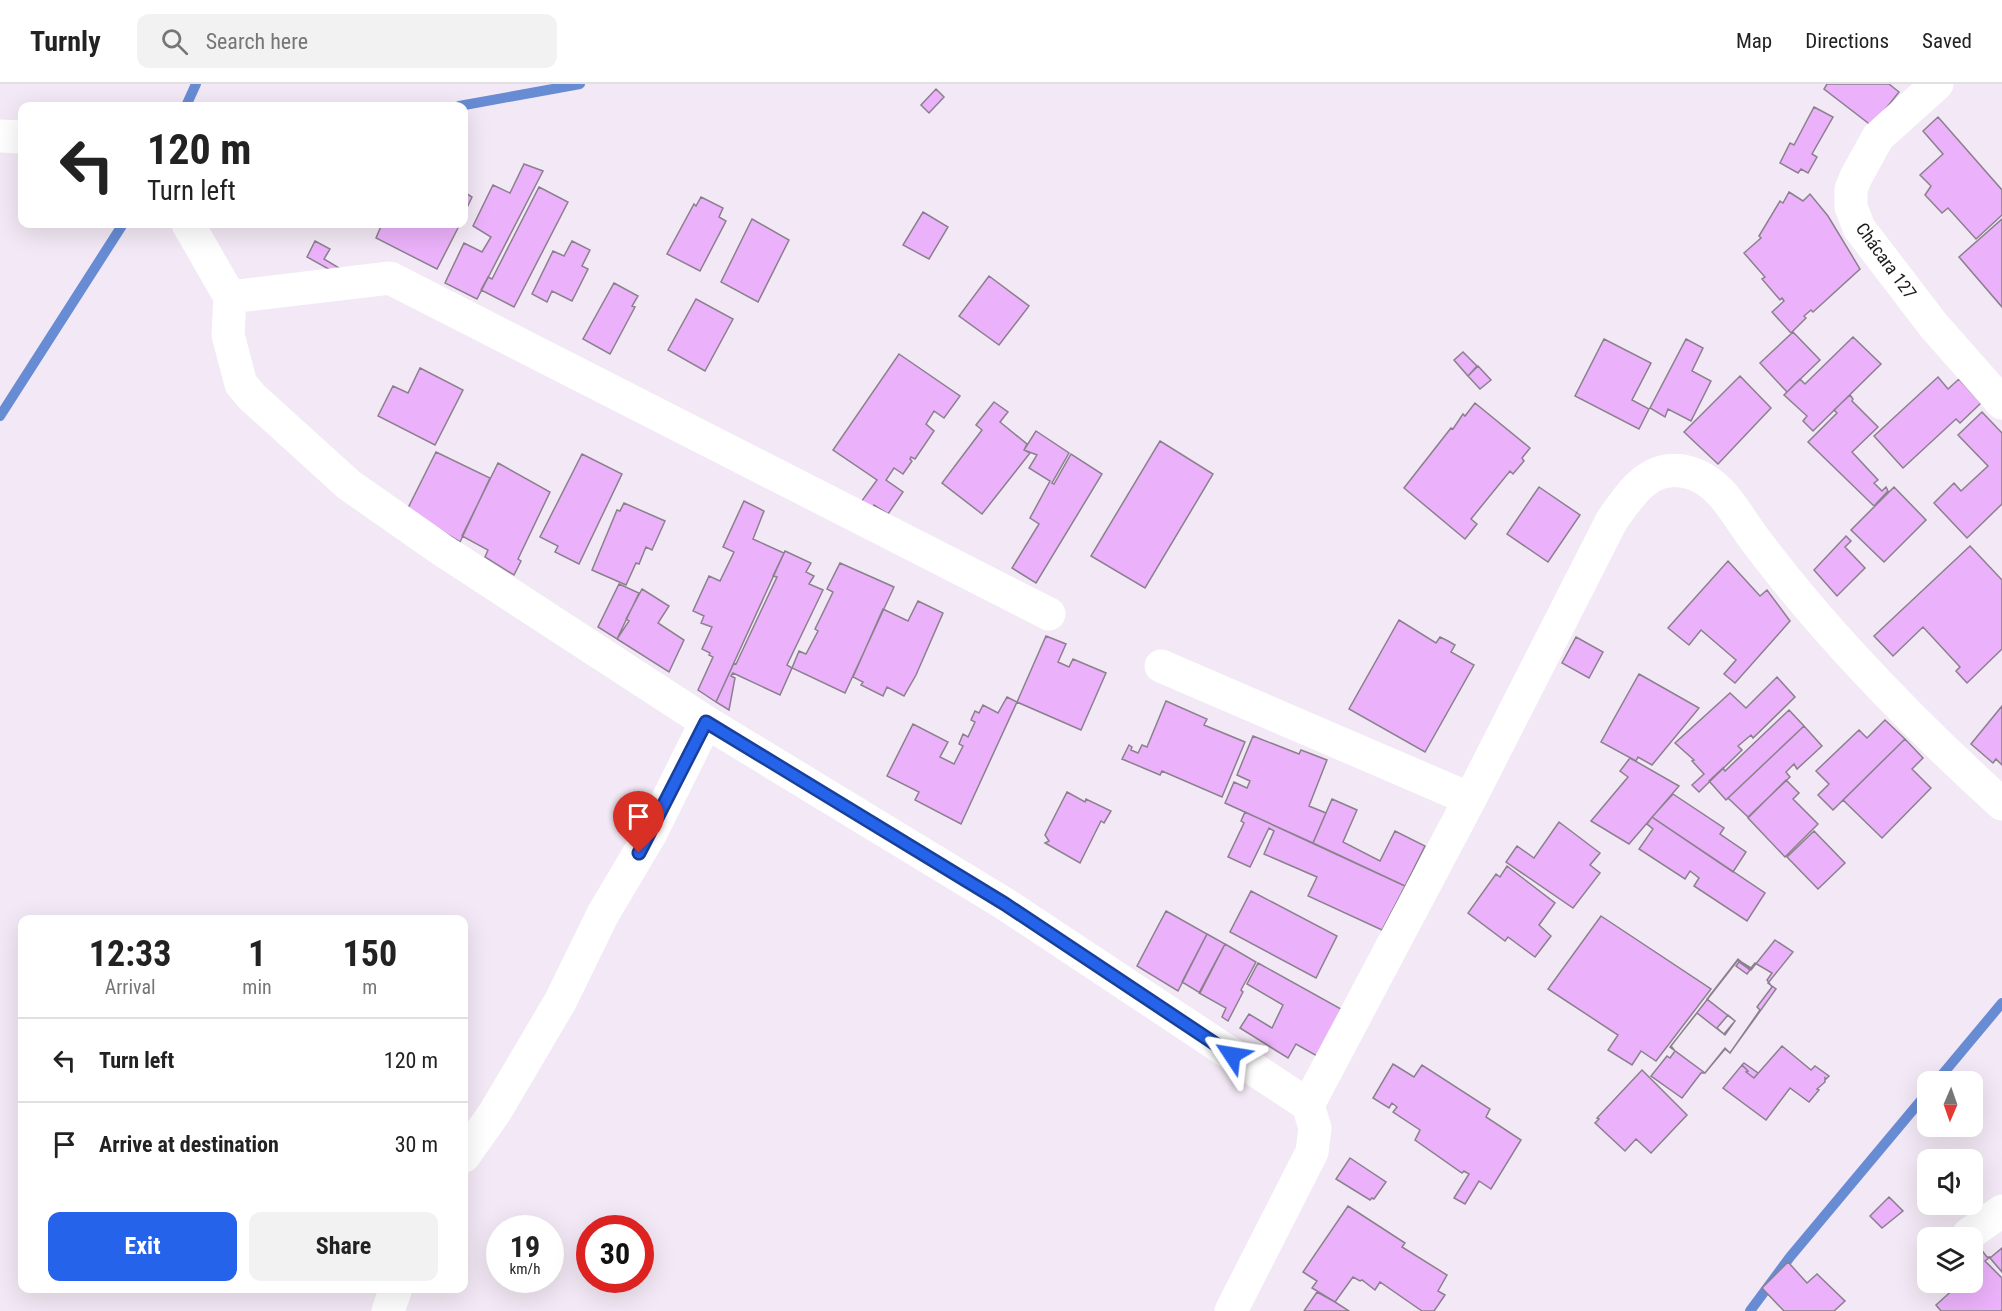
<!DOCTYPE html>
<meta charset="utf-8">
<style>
:root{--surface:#fff;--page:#f2f2f2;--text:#222;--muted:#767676;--line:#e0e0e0;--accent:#2563eb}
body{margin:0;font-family:"Roboto Condensed",sans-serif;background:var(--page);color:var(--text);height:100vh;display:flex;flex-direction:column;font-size:22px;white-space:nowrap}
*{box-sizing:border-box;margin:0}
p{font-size:20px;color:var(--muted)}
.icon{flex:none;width:33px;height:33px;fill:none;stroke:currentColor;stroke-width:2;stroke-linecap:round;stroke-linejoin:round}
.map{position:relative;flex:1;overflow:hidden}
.sheet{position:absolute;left:18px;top:831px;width:450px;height:378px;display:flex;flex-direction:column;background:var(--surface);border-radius:12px;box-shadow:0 6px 24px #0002}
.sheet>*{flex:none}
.banner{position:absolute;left:18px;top:18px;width:450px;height:126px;border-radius:12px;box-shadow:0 6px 24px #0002;background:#fff;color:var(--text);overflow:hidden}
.needle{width:39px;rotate:182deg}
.fabs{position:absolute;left:1917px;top:987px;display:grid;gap:12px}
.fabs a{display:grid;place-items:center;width:66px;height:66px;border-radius:12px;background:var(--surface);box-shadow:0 6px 24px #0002;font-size:30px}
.speed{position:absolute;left:486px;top:1131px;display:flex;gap:12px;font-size:30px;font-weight:700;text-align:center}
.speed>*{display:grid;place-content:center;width:78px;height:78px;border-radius:50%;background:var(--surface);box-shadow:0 6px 24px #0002;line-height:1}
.speed small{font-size:15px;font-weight:400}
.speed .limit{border:9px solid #d22;background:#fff;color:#111}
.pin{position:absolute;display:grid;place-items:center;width:51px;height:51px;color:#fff;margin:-62px -26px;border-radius:50% 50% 50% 0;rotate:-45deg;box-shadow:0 0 6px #0007}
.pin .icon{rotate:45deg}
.me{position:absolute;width:66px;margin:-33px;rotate:303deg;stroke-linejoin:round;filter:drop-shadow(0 0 4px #0008)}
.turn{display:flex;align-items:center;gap:21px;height:126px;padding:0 30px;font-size:27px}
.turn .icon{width:78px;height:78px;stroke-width:2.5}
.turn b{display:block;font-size:42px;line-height:51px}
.eta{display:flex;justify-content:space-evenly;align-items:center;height:102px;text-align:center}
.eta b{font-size:36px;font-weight:700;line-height:42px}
.action{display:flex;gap:12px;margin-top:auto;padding:12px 30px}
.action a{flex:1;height:69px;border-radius:12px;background:var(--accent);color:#fff;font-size:24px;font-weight:700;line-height:69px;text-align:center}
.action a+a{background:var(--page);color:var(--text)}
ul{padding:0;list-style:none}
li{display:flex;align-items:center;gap:18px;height:84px;padding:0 30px;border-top:2px solid var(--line)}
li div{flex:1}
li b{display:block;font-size:22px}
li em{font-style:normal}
header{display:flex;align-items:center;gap:36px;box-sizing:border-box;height:84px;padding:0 30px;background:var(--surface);border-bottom:2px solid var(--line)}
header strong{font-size:28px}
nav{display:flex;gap:33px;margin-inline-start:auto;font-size:21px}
.search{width:420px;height:54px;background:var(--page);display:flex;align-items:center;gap:15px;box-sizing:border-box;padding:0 21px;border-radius:12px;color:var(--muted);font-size:22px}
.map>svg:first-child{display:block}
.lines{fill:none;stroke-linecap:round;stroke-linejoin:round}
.stream{stroke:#678cd4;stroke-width:10}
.building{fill:#ebb1fa;stroke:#8a818d;stroke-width:1.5;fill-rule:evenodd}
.street{stroke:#fff;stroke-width:33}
.route-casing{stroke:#184099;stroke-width:15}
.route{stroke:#2563eb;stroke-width:10}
.labels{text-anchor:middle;stroke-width:4.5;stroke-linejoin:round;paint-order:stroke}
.street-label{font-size:18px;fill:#1e1b1f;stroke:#fff}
</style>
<header>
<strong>Turnly</strong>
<div class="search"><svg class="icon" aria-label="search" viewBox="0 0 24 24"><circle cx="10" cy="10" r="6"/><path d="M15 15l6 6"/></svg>Search here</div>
<nav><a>Map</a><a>Directions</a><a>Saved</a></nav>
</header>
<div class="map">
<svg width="2002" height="1227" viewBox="0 0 2002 1227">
<rect width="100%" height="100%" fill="#f3e8f5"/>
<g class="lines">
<path class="stream" d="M186 22 196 0
M459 22 580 0
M0 332 123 140
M1936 998 2002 919
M1750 1227 1790 1173 1928 1008"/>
</g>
<path class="building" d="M1827 0H1889L1899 8 1872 42 1824 5Z
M936 5 944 13 929 29 921 21Z
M1814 23 1833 33 1812 70 1817 73 1808 89 1801 85 1798 89 1780 79 1790 59 1794 61Z
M1938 33 2002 106V131L1976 155 1948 124 1942 129 1925 111 1931 102 1920 91 1943 70 1923 47Z
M524 80 543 87 477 215 445 199 464 159 482 168 491 153 473 142 493 101 510 109Z
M539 103 568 118 514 223 481 206 488 193 492 195Z
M464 108 472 113 464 130Z
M1789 108 1803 117 1810 110 1828 132 1860 185 1813 228 1811 226 1804 232 1806 234 1791 249 1772 228 1784 217 1782 214 1780 216 1762 195 1765 193 1744 169 1761 154 1759 152 1780 117 1783 119Z
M701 113 723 124 719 133 726 137 700 187 667 170 694 120 696 122Z
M923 128 948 143 929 175 903 161Z
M752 135 789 156 758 218 721 198Z
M2002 135V223L1959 173Z
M382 140H460L437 185 376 154Z
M315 157 330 165 324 175 344 187 341 192 307 173Z
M572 157 590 166 582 182 588 185 572 217 552 207 547 218 532 210 553 167 564 172Z
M989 192 1029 222 999 261 959 232Z
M614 199 638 212 632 222 635 223 610 270 583 255Z
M696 215 733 235 705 287 668 266Z
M1793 248 1820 276 1787 308 1760 279Z
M1853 253 1881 280 1813 347 1803 337 1807 332 1784 311 1800 295 1805 300Z
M1604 255 1651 279 1632 316 1649 325 1639 345 1575 312Z
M1686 255 1703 264 1692 287 1711 297 1691 337 1668 325 1665 333 1650 324Z
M1463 268 1477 282 1468 292 1454 276Z
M899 270 960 312 944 334 934 327 926 340 934 347 915 375 911 373 910 375 912 377 903 390 894 384 886 396 903 408 888 430 874 421 871 425 861 418 877 396 833 366Z
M1478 282 1491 296 1480 305 1468 292Z
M420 284 463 306 435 361 378 332 393 302 408 309Z
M1740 292 1771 324 1718 380 1684 348Z
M1938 293 1948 305 1959 295 1981 319 1960 339 1956 335 1903 384 1874 352Z
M1850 311 1853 315 1852 317 1878 343 1852 368 1878 396 1874 399 1882 407 1886 403 1888 407 1874 422 1808 358 1837 329 1834 326Z
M994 318 1008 328 1000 338 1027 360 1024 366 1030 369 982 430 942 399 982 346 976 341Z
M1475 319 1530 364 1522 374 1524 377 1513 390 1510 387 1471 435 1477 440 1465 455 1404 404 1451 344 1453 345 1463 330 1465 332Z
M1982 328 2002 349V420L1967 454 1934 419 1954 399 1961 407 1988 382 1958 351Z
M1036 347 1069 369 1052 399 1054 400 1071 370 1102 390 1036 499 1012 484 1039 440 1030 434 1050 397 1029 384 1037 371 1024 366Z
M1160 357 1213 390 1145 504 1091 472Z
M436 368 490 394 460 458 407 426Z
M582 370 622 390 579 480 555 468 558 462 540 453Z
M498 379 550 408 518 475 521 477 514 491 485 473 488 466 462 452Z
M1539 403 1580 431 1548 478 1507 450Z
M1894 403 1926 436 1884 478 1851 446Z
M744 417 764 427 753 455 784 469 716 618 698 606 713 573 709 571 710 569 702 565 712 543 701 539 704 532 693 527 709 492 720 497 734 468 723 463Z
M624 419 665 437 652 466 646 463 639 480 636 479 626 501 592 486 617 426 620 427Z
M1846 452 1851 457 1845 463 1865 484 1837 512 1814 486Z
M1970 462 2002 496V565L1967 599 1956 587 1960 583 1923 543 1893 572 1874 552Z
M785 467 811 479 806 488 814 492 809 500 823 506 787 581 792 584 780 611 733 589 731 592 735 594 729 626 716 618 734 579 736 580 777 493 773 492Z
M1728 477 1760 512 1767 506 1790 537 1735 599 1724 590 1736 576 1701 546 1689 561 1668 544Z
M840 479 894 503 845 609 792 584 799 567 806 570 818 547 815 545 833 508 827 505Z
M619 500 639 509 617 555 598 543Z
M642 505 669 522 658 539 684 556 669 588 617 555 629 537 626 535Z
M918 517 943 529 916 591 904 612 887 603 883 612 861 601 863 598 853 593 883 525 908 537Z
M1399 536 1436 559 1440 553 1448 557 1455 561 1451 568 1474 581 1425 668 1349 625Z
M1046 552 1066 560 1058 578 1069 583 1073 575 1106 589 1081 646 1017 618Z
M1576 553 1603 568 1589 594 1562 579Z
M1639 590 1699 624 1652 681 1638 673 1636 677 1601 658Z
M1777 593 1795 613 1753 654 1751 651 1738 662 1742 666 1699 708 1692 701 1704 690 1692 677 1694 676 1675 659 1730 609 1746 624Z
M1007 613 1017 618 961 740 915 716 919 708 887 692 913 640 948 658 940 673 954 680 963 662 959 660 963 650 968 653 975 638 971 636 975 627 979 629 983 621 998 629Z
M1166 617 1207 635 1204 641 1245 658 1222 713 1162 687 1160 691 1122 675 1129 661 1132 663 1131 666 1138 669 1142 661 1147 663Z
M2002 622V681L1996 675 1993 679 1971 660Z
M1789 626 1804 642 1726 716 1709 697 1723 684 1725 687Z
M1885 636 1905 655 1833 726 1818 711 1829 700 1816 687 1859 646 1867 654Z
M1804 642 1822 662 1797 685 1794 680 1786 688 1790 693 1748 733 1728 714Z
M1253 652 1299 670 1301 666 1327 676 1309 722 1326 729 1313 759 1225 719 1234 698 1247 704 1250 697 1237 691Z
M1905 655 1923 674 1912 685 1931 704 1882 754 1843 716Z
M1630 674 1679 702 1629 760 1591 737 1628 693 1620 687Z
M1786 696 1799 709 1793 715 1818 740 1785 773 1748 734Z
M1067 708 1085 718 1086 715 1111 727 1104 739 1101 737 1080 779 1045 759 1049 757 1045 751Z
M1673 710 1724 744 1720 750 1746 768 1733 788 1652 733Z
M1332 715 1357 726 1343 758 1380 777 1395 747 1425 762 1405 802 1313 759Z
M1245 728 1405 802 1382 846 1308 812 1317 793 1264 770 1274 747 1269 744 1250 783 1228 773 1244 739 1241 737Z
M1652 733 1765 809 1747 837 1694 802 1699 794 1690 787 1685 795 1639 765 1653 745 1647 740Z
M1559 738 1600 769 1590 781 1600 789 1573 824 1506 778 1517 762 1534 774Z
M1814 747 1845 779 1818 805 1787 773Z
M1507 782 1555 819 1539 841 1551 852 1535 873 1508 853 1505 857 1468 829 1496 790 1500 793Z
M1251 807 1337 852 1316 894 1230 848Z
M1166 827 1207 850 1178 907 1137 882Z
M1601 832 1711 905 1656 977 1641 967 1632 981 1608 966 1618 951 1548 905Z
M1207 850 1225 860 1200 909 1182 898Z
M1775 856 1793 868 1768 899 1776 905 1730 969 1725 965 1705 989 1670 963 1697 929 1725 951 1735 937 1707 915 1738 875 1751 886ZM1739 878 1750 886 1747 890 1736 882Z
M1225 860 1256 878 1241 906 1243 908 1228 937 1222 933 1226 924 1199 909Z
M1738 876 1751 884 1755 879 1772 889 1767 896 1772 903 1757 923 1760 926 1730 969 1725 964 1705 989H1701L1682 1014 1651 992 1667 972 1670 974 1675 967 1671 962ZM1728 931 1735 937 1724 950 1717 944Z
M1258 879 1341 925 1317 972 1296 960 1288 974 1240 944 1249 930 1272 944 1283 921 1247 900Z
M1782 962 1811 986 1815 982 1829 992 1826 995 1825 994V998L1817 1005 1819 1006 1809 1018 1790 1004 1766 1036 1723 1004 1742 981 1748 987 1746 988 1754 994Z
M1744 979 1758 989 1754 994 1746 988 1748 987 1742 981Z
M1393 980 1414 993 1422 981 1490 1025 1486 1033 1521 1056 1491 1105 1479 1097 1465 1120 1454 1114 1469 1090 1464 1087 1462 1089 1415 1056 1420 1046 1393 1028 1397 1023 1392 1019 1389 1024 1373 1014Z
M1642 986 1687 1031 1651 1069 1636 1055 1625 1067 1595 1039 1599 1035 1597 1034Z
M1350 1074 1386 1098 1374 1115 1372 1114 1370 1116 1336 1095Z
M1889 1113 1903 1127 1882 1144 1870 1132Z
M1348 1122 1405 1159 1402 1163 1447 1191 1438 1207 1445 1211 1434 1227H1422L1380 1198 1375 1206 1362 1196 1360 1197 1353 1193 1335 1218 1312 1204 1317 1197 1303 1188Z
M1972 1154 1987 1173H1990L1985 1177 2002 1194V1227H1941L1936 1221 1956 1203 1952 1198H1972Z
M2002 1164V1188L1990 1174Z
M1788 1178 1807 1199 1817 1190 1845 1217 1834 1227H1784L1762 1204Z
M1317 1208 1335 1218 1349 1227H1304Z"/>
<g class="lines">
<path class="street" d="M1937 0 1878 53 1856 93 1851 105V123L1859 144 1934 242 2002 319
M0 52 22 53
M188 140 230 213 228 251 241 300 252 313 349 401 442 466 706 638 1005 820 1308 1021 1315 1044 1312 1068 1231 1227
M230 213 390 194 1049 530
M1161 582 1470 715
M1308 1021 1470 715 1612 436C1632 408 1651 377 1691 389 1723 399 1737 433 1756 457 1828 553 1913 639 2002 720
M464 1072 495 1028 560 918 603 830 651 749 706 638
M1969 1150 2002 1127
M388 1227 396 1204"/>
</g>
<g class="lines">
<g class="route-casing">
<path id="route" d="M639 769 706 638 1005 820 1232 971"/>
</g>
<use href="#route" class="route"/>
</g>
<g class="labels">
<g class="street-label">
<text transform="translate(1886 177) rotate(54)" y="6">Chácara 127</text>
</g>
</g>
</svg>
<div class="fabs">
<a><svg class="needle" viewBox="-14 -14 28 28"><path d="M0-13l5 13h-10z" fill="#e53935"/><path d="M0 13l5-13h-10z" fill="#767676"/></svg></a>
<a><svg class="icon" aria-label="sound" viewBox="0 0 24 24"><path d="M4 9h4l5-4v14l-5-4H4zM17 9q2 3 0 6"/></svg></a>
<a><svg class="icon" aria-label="layers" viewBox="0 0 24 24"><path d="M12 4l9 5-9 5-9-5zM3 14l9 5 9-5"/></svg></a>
</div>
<div class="speed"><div>19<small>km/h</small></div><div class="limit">30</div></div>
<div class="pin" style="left:639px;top:769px;background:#d93025"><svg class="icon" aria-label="arrive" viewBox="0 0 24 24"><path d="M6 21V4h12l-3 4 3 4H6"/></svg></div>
<svg class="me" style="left:1232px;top:971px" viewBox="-20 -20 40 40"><path d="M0-17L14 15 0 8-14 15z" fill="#2563eb" stroke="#fff" stroke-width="4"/></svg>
<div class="banner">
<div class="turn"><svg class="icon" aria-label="left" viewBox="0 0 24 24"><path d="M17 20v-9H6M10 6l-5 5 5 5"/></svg><div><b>120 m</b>Turn left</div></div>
</div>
<section class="sheet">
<div class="eta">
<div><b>12:33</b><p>Arrival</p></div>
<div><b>1</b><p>min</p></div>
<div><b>150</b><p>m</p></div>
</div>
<ul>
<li><svg class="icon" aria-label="left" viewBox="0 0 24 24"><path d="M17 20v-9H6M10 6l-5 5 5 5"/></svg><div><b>Turn left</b></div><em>120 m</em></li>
<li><svg class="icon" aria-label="arrive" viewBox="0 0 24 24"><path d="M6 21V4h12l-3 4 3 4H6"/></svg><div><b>Arrive at destination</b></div><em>30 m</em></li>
</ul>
<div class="action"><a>Exit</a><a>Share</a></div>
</section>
</div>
